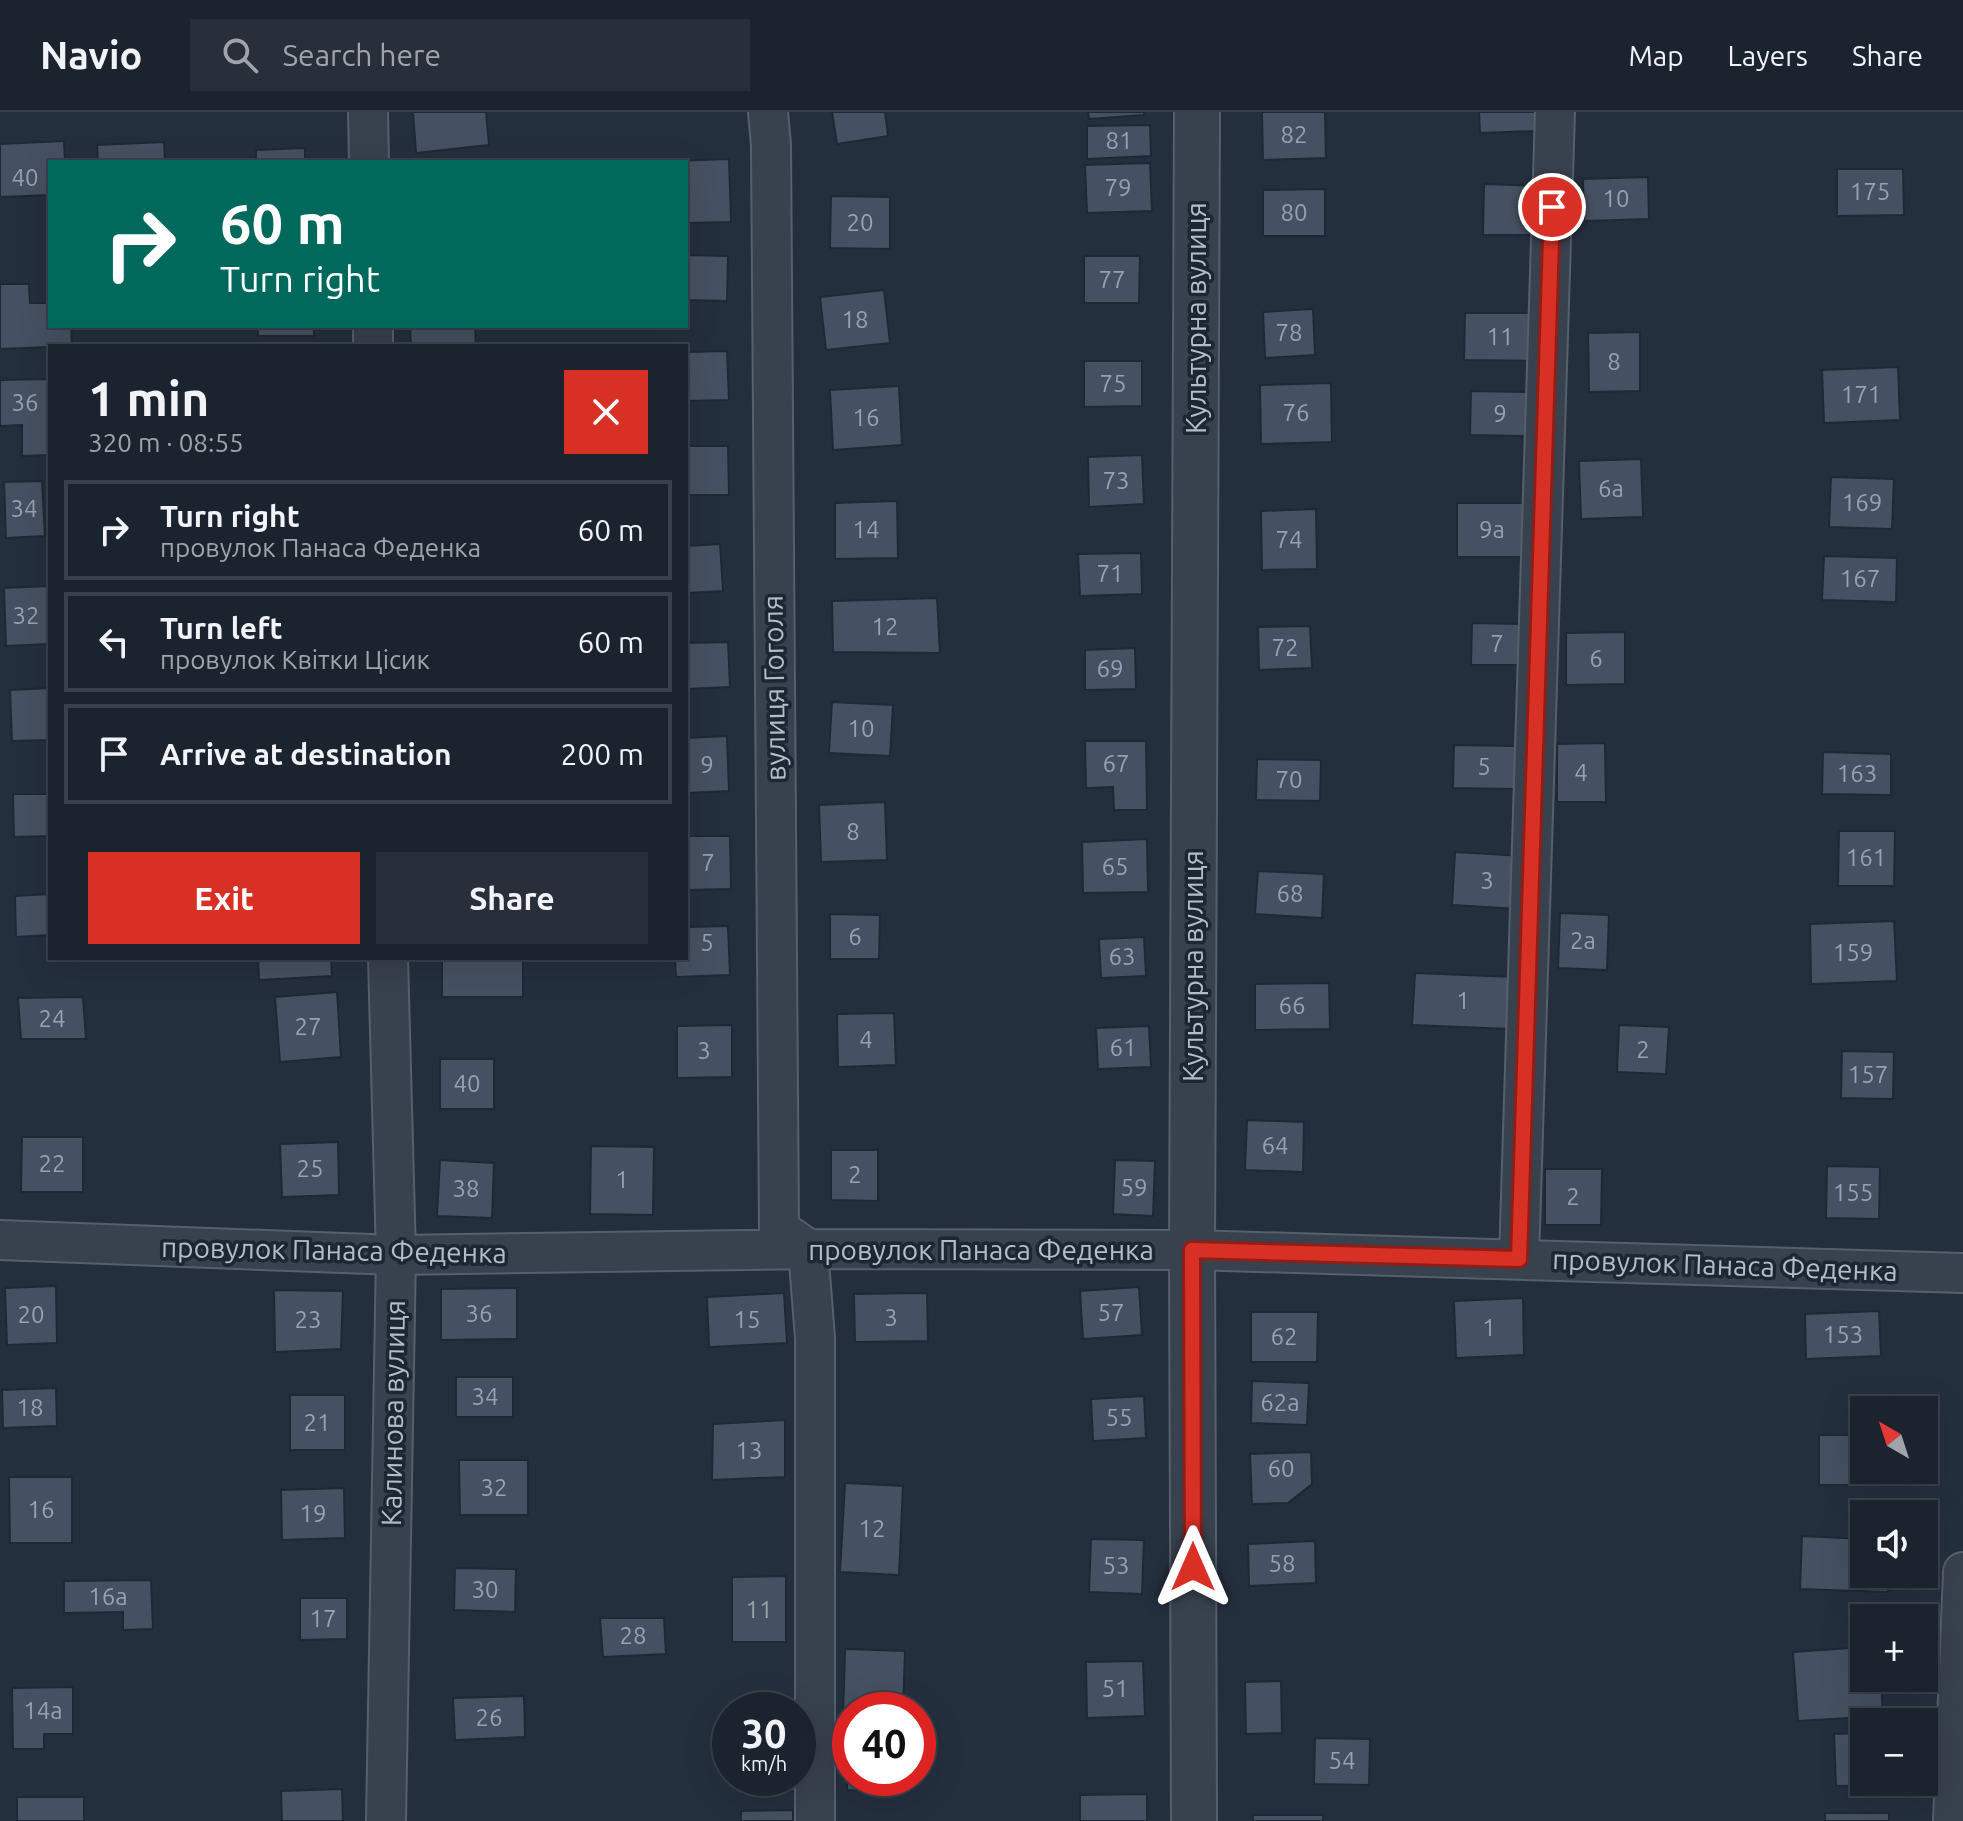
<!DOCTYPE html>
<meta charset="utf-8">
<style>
:root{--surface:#1b232e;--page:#282f3a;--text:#f1f3f6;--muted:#a0a4aa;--line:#39404a;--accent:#d93025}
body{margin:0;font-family:Ubuntu,sans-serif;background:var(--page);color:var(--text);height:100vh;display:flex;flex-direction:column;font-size:30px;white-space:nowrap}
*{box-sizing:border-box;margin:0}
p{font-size:26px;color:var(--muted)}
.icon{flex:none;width:44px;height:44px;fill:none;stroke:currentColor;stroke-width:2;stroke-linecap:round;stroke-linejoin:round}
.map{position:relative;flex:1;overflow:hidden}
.side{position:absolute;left:48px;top:232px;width:640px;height:616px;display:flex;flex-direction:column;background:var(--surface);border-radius:0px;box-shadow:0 8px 32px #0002,0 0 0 2px var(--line)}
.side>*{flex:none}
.banner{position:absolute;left:48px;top:48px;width:640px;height:168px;border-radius:0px;box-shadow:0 8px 32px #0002,0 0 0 2px var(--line);background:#00695c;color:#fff;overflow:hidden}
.needle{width:52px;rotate:321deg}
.fabs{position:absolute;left:1850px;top:1284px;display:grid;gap:16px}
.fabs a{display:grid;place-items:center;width:88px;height:88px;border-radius:0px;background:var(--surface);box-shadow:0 8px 32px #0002,0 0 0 2px var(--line);font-size:40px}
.speed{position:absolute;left:712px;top:1580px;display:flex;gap:16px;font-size:40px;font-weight:700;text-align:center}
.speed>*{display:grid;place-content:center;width:104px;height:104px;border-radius:50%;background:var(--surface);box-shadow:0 8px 32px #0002,0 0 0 2px var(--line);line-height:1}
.speed small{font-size:20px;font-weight:400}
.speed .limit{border:12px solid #d22;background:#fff;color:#111}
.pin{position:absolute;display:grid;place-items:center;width:68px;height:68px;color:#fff;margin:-34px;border:4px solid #fff;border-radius:50%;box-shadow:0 2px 8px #0007}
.me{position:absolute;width:88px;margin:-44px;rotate:0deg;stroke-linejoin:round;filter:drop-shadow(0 0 6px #0008)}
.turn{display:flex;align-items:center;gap:28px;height:168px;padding:0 40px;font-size:36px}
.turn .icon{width:104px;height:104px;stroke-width:2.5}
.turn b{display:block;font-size:56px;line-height:68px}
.round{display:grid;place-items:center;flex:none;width:84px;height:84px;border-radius:0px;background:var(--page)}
.head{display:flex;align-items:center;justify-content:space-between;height:136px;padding:0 40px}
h1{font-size:48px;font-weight:700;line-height:60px}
.action{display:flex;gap:16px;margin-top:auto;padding:16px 40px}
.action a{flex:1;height:92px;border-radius:0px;background:var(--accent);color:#fff;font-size:32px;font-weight:700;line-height:92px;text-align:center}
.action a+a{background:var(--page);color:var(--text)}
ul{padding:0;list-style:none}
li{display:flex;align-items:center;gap:24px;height:100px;margin:0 16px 12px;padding:0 24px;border:4px solid var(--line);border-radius:0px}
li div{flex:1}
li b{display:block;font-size:30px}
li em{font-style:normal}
header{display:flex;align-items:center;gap:48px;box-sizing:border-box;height:112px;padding:0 40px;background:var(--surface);border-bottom:2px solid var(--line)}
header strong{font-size:38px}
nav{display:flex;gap:44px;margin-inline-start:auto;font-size:28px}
.search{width:560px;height:72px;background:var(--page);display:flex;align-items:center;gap:20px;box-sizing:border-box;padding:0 28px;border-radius:0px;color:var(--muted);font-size:30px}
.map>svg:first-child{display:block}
.building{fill:#455162;stroke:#1f2835;stroke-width:2}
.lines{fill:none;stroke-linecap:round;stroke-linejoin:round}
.minor-casing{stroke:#565f6c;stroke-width:42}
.tertiary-casing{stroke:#565f6c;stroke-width:48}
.minor{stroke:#38414e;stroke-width:38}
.tertiary{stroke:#38414e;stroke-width:44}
.route-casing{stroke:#8d1f18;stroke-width:20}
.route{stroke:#d93025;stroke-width:14}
.labels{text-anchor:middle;stroke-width:7;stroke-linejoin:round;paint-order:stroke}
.number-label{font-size:24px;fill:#98a1af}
.street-label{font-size:28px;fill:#b4bcc9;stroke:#1d2633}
</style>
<header>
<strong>Navio</strong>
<div class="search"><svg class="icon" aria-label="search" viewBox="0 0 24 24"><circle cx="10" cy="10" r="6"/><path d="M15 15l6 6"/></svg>Search here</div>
<nav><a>Map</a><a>Layers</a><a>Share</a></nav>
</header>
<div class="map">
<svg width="1963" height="1709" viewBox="0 0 1963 1709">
<rect width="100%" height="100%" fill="#242f3e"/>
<path class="building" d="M413 0H486L489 33 416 41Z
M832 0H885L888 24 837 32Z
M1088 0H1144V3L1089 7Z
M1262 0H1325L1326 46 1263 48Z
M1479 0H1535L1536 19 1480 21Z
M1150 13 1151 44 1087 47V14Z
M64 29 65 50H50V83L0 85V32Z
M164 30 165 50H98L97 33Z
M305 36V50H256V38Z
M729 47 731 110 686 111V50L673 49Z
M1150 51 1152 99 1087 101 1085 53Z
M1837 57H1903L1904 103 1837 104Z
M1648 65 1649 107 1584 109 1583 67Z
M1484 72 1536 74 1534 123H1483Z
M1325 77V124H1263V78Z
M831 84 890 85V137L830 136Z
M686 143 728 144 727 189 686 188Z
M1084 144H1140L1139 191H1084Z
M0 172H29L30 191H50V214H71L72 234 0 237Z
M884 178 890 231 826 238 820 185Z
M1313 197 1315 243 1265 246 1263 200Z
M1465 201H1535V249L1464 248Z
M258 214H314V224H258Z
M410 214H475L476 234H411Z
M1640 220V279L1589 280 1588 221Z
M727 239 729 288 686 289V240Z
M1084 249H1142V294L1084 295Z
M1898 255 1900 308 1824 311 1822 258Z
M50 267V343L22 344V313L0 314V268Z
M1331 271 1332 330 1261 332 1260 273Z
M899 274 902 333 833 338 830 278Z
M1471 279 1530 280 1529 324 1470 323Z
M686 334H728L729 383H686Z
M1142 343 1144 392 1089 395 1088 345Z
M1641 347 1643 405 1581 407 1579 349Z
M1831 365 1894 367 1892 417 1829 415Z
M42 369 45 424 6 426 4 370Z
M897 389 898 446 835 447V391Z
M1457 391H1527V445H1457Z
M1316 397 1317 457 1262 458 1261 399Z
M720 432 723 479 686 481V434Z
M1141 441 1142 482 1080 484 1078 442Z
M1824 444 1897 446 1896 490 1822 488Z
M47 474 49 532 6 534 4 476Z
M937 486 940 541 833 540 832 489Z
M1472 511 1522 512 1521 553H1471Z
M1310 514 1312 556 1259 558 1258 515Z
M1625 520V572L1566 573V521Z
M728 530 730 575 686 577V531Z
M1135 536 1136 577 1085 578V538Z
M50 576V628L12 629 10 578Z
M832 590 893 593 890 644 829 641Z
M727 624 729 679 686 681V626Z
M1085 629H1146L1147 698H1114L1113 675 1086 676Z
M1605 631 1606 690H1557V632Z
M1454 633 1516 634 1515 677 1453 676Z
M1823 640 1891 642V683L1822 682Z
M1257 647 1321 648 1320 689 1256 688Z
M13 682H50V724L14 725Z
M885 690 887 748 821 750 819 693Z
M1839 719H1895L1894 774H1838Z
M686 724H730L731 777 686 778Z
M1147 727 1148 780 1083 781 1082 730Z
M1455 740 1523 744 1519 797 1452 793Z
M1258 759 1324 762 1322 806 1255 802Z
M50 782V823L16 825 15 784Z
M1560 801 1609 803 1607 858 1558 856Z
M830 802 880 803 879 847H830Z
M1894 809 1897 869 1811 872 1810 812Z
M728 814 730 863 676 865 675 846H686V815Z
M1144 825 1146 864 1101 866 1099 827Z
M258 846H331L332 864 259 868Z
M442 846H523V885H442Z
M1415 861 1514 865 1511 917 1412 913Z
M1329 871 1330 917 1255 918V872Z
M337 880 341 945 280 950 275 885Z
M83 885 86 927H21L18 886Z
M894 901 896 953 838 955 837 902Z
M732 913V965L677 966V914Z
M1619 913 1669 915 1666 962 1617 960Z
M1149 914 1151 955 1098 957 1096 916Z
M1842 939 1894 940 1893 987 1841 986Z
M440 947H494V997H440Z
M1247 1008 1304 1010 1303 1060 1245 1058Z
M22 1025H83V1080H21Z
M338 1030 339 1083 282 1085 280 1032Z
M591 1034 654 1035 653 1103 590 1102Z
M831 1038H878V1089L831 1088Z
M440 1048 494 1051 492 1106 437 1104Z
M1115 1048 1155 1049 1153 1104 1113 1102Z
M1827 1054 1880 1055 1879 1107 1826 1106Z
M1545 1057H1602L1601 1113H1545Z
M56 1174 57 1231 7 1233 5 1176Z
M1139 1175 1142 1223 1083 1227 1080 1179Z
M517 1176V1227L441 1228V1177Z
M274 1178 343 1179 341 1237 275 1240Z
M784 1181 787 1231 709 1235 707 1185Z
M927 1181 928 1229 855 1230 854 1182Z
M1523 1186 1524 1243 1456 1246 1454 1189Z
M1879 1199 1881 1244 1806 1247 1805 1202Z
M1251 1200H1318L1317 1250H1251Z
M456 1265H513V1305H456Z
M1252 1269 1309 1271 1307 1313 1251 1311Z
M56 1276 57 1314 3 1316 2 1278Z
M290 1283H345V1338H290Z
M1144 1284 1146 1326 1093 1329 1091 1287Z
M785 1308V1365L712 1368 713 1312Z
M1819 1323H1864V1358H1889V1373H1819Z
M1311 1340 1312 1372 1288 1391 1252 1392 1250 1342Z
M459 1348H528V1403H460Z
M9 1365H72V1431H10Z
M845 1371 903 1374 899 1463 840 1460Z
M344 1376 345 1426 282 1428 281 1378Z
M1802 1424 1864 1427V1462H1889L1888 1480 1800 1477Z
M1091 1427 1144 1428 1142 1482 1089 1480Z
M1315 1429 1316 1471 1249 1474 1248 1432Z
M455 1456 516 1457 515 1500 454 1498Z
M786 1464V1530H732V1465Z
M151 1468 153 1517 123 1518V1500L64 1501V1469Z
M300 1486H347V1527L300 1528Z
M600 1506H664L666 1542 603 1545Z
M1864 1535V1566H1881L1883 1604 1798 1609 1793 1540Z
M845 1537 905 1539 903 1598H850V1606H843Z
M1143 1549 1145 1604 1087 1606 1086 1550Z
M1281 1569 1282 1621 1246 1622 1245 1570Z
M73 1575V1622H44V1637H13L12 1576Z
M524 1584 525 1625 455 1628 453 1586Z
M1864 1621V1670H1890V1673L1836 1674 1834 1622Z
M1315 1626 1370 1627 1369 1673 1314 1672Z
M847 1627H850V1666H906V1679L847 1678Z
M742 1666H796L797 1679 743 1682Z
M342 1677 343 1709H282L281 1679Z
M1147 1682V1709H1080V1683Z
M17 1685H84V1709H17Z
M793 1698V1709H741V1699Z
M1825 1701H1889V1709H1825Z
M1253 1703H1323V1709H1253Z"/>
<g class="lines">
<g class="minor-casing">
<path id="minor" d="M368 0 369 50
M768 0 771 33 779 1117 808 1137 815 1226V1709
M373 214V234
M0 1128 396 1143 808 1137 1192 1138 1963 1161
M1519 1147 1555 0
M386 1709 396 1143 388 846
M1953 1709 1963 1460"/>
</g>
<g class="tertiary-casing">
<path id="tertiary" d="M1194 1709 1192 1138 1197 0"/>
</g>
<use href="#minor" class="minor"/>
<use href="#tertiary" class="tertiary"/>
</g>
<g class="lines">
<g class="route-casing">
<path id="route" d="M1193 1455 1192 1138 1519 1147 1552 95"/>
</g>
<use href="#route" class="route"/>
</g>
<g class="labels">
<g class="number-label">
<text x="1294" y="31">82</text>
<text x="1119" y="37">81</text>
<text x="25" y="74">40</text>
<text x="1118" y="84">79</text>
<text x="1870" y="88">175</text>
<text x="1616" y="95">10</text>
<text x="1294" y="109">80</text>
<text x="860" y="119">20</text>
<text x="1112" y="176">77</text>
<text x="855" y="216">18</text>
<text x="1289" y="229">78</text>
<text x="1500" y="233">11</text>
<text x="1614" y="258">8</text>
<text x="1113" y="280">75</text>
<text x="1861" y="291">171</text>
<text x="25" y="299">36</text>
<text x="1296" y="309">76</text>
<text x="1500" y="310">9</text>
<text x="866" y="314">16</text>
<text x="1116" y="377">73</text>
<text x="1611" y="385">6а</text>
<text x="1862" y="399">169</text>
<text x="24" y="405">34</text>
<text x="866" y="426">14</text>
<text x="1492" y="426">9а</text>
<text x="1289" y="436">74</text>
<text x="1110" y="470">71</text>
<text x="1860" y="475">167</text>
<text x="26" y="512">32</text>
<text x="885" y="523">12</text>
<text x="1497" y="540">7</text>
<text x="1285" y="544">72</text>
<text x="1596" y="555">6</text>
<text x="1110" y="565">69</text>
<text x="861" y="625">10</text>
<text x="1116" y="660">67</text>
<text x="707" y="661">9</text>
<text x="1484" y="663">5</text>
<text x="1581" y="669">4</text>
<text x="1857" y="670">163</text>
<text x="1289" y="676">70</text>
<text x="853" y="728">8</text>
<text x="1866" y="754">161</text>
<text x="708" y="759">7</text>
<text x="1115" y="763">65</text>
<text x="1487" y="777">3</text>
<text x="1290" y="790">68</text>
<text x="855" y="833">6</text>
<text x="1583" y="837">2а</text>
<text x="707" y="839">5</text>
<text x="1853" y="849">159</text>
<text x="1122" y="853">63</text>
<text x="1463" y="897">1</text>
<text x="1292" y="902">66</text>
<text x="52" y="915">24</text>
<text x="308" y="923">27</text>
<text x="866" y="936">4</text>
<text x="1123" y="944">61</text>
<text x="1643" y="946">2</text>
<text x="704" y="947">3</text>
<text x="1868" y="971">157</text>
<text x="467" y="980">40</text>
<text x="1275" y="1042">64</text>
<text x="52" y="1060">22</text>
<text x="310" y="1065">25</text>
<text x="855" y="1071">2</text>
<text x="622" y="1076">1</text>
<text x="1134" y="1084">59</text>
<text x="466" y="1085">38</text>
<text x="1853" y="1089">155</text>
<text x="1573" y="1093">2</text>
<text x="1111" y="1209">57</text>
<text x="479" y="1210">36</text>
<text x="31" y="1211">20</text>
<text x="891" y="1214">3</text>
<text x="308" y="1216">23</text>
<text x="747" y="1216">15</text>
<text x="1489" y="1224">1</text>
<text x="1843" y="1231">153</text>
<text x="1284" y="1233">62</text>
<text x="485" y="1293">34</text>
<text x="1280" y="1299">62а</text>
<text x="30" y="1304">18</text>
<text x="1119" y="1314">55</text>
<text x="317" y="1319">21</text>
<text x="749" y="1347">13</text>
<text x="1281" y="1365">60</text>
<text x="494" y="1384">32</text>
<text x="41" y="1406">16</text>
<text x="313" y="1410">19</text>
<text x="872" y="1425">12</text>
<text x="1282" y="1460">58</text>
<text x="1116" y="1462">53</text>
<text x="485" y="1486">30</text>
<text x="108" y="1493">16а</text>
<text x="759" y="1506">11</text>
<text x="323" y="1515">17</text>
<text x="633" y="1532">28</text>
<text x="1115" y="1585">51</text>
<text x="43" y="1607">14а</text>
<text x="489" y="1614">26</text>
<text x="1342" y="1657">54</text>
</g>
<g class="street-label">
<text transform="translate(1196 206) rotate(-90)" y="10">Культурна вулиця</text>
<text transform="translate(774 576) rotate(-91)" y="10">вулиця Гоголя</text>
<text transform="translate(1193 854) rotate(-90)" y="10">Культурна вулиця</text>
<text transform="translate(334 1138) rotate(1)" y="10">провулок Панаса Феденка</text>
<text x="981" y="1148">провулок Панаса Феденка</text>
<text transform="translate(1725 1153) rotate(2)" y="10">провулок Панаса Феденка</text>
<text transform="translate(393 1301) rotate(-89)" y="10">Калинова вулиця</text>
</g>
</g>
</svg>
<div class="fabs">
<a><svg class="needle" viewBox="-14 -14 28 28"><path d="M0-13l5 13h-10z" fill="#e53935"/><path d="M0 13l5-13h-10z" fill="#a0a4aa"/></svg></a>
<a><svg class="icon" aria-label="sound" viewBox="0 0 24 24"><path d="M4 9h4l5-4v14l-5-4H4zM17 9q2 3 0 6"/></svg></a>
<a>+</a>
<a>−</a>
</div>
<div class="speed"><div>30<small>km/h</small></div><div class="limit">40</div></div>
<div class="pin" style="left:1552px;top:95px;background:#d93025"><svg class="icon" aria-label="arrive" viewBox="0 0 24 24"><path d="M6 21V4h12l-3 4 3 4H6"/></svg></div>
<svg class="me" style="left:1193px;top:1455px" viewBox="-20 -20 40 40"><path d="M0-17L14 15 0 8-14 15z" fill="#d93025" stroke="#fff" stroke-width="4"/></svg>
<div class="banner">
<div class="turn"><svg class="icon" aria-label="right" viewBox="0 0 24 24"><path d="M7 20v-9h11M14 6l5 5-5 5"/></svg><div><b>60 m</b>Turn right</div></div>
</div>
<section class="side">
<div class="head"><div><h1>1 min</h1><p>320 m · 08:55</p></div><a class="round" style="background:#d93025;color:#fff"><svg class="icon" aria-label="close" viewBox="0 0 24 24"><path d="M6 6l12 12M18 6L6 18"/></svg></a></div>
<ul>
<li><svg class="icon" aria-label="right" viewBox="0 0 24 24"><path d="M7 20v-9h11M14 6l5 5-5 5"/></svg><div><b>Turn right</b><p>провулок Панаса Феденка</p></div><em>60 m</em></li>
<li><svg class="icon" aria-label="left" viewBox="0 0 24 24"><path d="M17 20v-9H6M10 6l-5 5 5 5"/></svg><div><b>Turn left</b><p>провулок Квітки Цісик</p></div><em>60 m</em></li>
<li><svg class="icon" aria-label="arrive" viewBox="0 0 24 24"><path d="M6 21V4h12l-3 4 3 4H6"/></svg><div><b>Arrive at destination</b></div><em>200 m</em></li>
</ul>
<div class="action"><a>Exit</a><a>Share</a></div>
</section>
</div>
